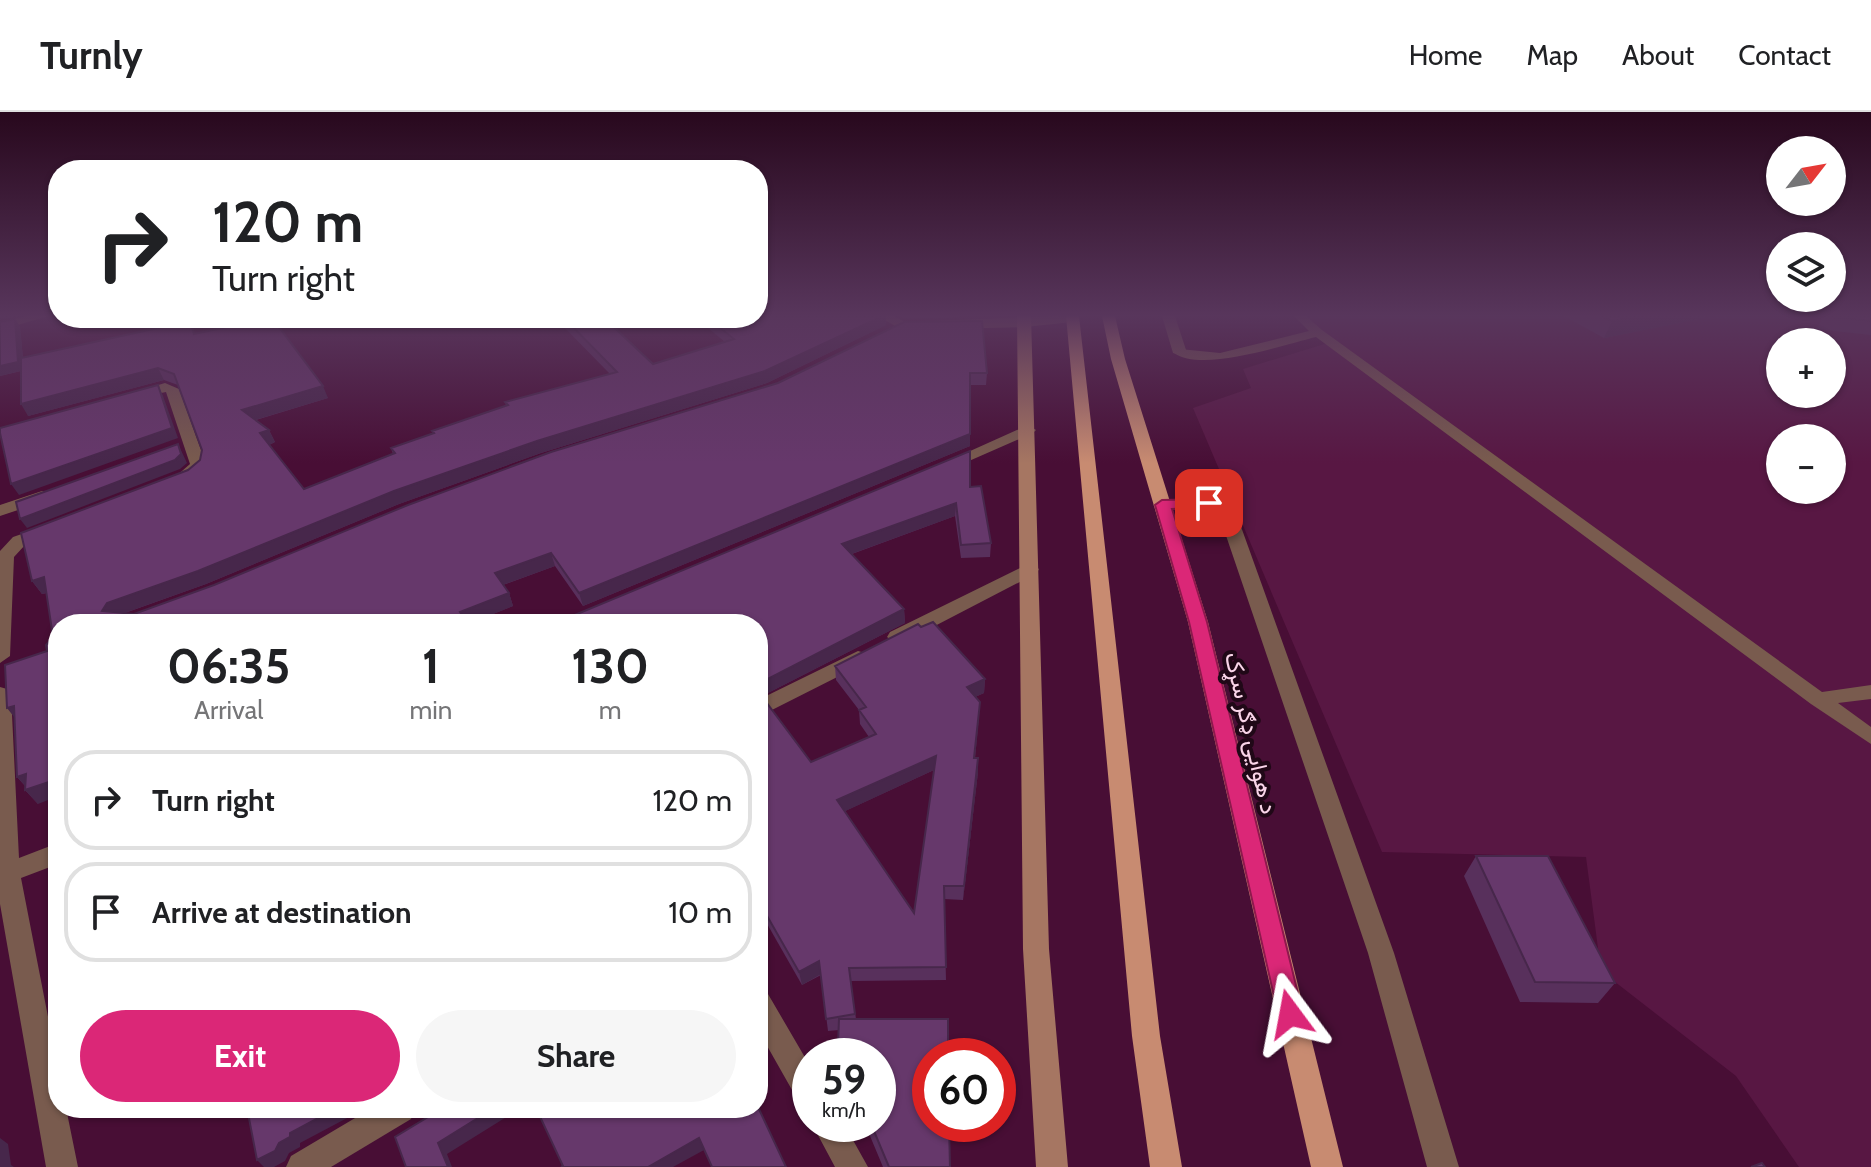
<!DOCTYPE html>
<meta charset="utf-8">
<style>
:root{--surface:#fff;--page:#f6f6f6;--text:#202124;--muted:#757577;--line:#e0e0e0;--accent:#db2777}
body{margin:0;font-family:Cabin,Vazirmatn,sans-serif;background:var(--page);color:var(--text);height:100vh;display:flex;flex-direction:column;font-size:30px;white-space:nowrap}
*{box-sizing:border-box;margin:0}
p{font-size:26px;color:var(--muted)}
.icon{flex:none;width:44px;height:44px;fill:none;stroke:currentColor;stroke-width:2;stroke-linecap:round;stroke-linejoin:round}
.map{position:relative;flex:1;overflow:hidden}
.side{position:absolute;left:48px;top:502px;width:720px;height:504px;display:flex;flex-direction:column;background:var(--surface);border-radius:32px;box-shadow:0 2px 6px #0004}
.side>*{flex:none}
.top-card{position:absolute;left:48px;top:48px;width:720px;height:168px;border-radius:32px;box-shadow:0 2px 6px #0004;background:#fff;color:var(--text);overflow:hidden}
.needle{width:52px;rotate:59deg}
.buttons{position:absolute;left:1766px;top:24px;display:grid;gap:16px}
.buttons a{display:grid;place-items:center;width:80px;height:80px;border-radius:50%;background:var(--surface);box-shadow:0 2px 6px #0004;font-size:40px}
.speed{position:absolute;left:792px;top:926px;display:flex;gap:16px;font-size:40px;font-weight:700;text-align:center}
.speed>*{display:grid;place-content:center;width:104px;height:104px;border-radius:50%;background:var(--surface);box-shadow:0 2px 6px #0004;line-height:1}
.speed small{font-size:20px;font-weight:400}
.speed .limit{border:12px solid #d22;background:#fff;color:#111}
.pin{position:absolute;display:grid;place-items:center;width:68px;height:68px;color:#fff;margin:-34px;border-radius:16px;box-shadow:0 4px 12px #0006}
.me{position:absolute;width:88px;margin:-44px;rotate:347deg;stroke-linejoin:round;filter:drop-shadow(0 0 6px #0008)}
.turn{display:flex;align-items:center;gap:28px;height:168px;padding:0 32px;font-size:36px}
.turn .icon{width:104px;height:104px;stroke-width:2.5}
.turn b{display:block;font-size:56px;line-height:68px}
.eta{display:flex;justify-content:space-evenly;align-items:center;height:136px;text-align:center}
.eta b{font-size:48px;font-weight:700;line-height:56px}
.primary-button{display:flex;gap:16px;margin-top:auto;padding:16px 32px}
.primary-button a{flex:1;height:92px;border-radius:48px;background:var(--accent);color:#fff;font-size:32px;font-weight:700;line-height:92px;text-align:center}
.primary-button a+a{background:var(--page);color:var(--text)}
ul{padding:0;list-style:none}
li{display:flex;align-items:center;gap:24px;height:100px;margin:0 16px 12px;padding:0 16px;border:4px solid var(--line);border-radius:32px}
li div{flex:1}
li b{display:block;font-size:30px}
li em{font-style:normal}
header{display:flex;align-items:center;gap:48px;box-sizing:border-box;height:112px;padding:0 40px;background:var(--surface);border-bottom:2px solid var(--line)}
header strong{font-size:38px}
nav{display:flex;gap:44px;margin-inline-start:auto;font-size:28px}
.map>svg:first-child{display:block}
.built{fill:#581743;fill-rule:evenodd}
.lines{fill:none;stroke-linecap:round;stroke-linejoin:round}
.lane{fill:#795b4e;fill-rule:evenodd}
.street{fill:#795b4e;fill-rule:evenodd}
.secondary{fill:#a67662;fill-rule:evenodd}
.primary{fill:#c88b71;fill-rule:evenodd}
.wall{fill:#58305c;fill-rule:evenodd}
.shaded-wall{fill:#47274b}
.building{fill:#66386b;stroke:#47274b;stroke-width:2;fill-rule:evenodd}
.route{fill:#db2777;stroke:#8e194d;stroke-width:2}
.labels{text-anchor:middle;stroke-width:8;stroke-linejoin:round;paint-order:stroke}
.street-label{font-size:24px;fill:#fad5e9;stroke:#200817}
</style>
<header>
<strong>Turnly</strong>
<nav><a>Home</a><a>Map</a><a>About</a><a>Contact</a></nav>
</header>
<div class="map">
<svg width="1871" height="1055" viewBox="0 0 1871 1055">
<rect width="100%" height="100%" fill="#480e35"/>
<path class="built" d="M1300 204H1871V1055H1799L1736 964 1601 859 1586 745 1382 740 1193 296 1251 276 1243 257 1331 230ZM1780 230H1832V282H1780ZM1780 326H1832V378H1780Z"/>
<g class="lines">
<path class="lane" d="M1294 204H1306L1322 218 1822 580 1871 573V587L1838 591 1871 615V632L1811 592 1316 225C1283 233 1202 261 1174 241L1180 237 1220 241 1309 219Z"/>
<path class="street" d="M27 204H49L0 218V210Z
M878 204H894L905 210 1057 204 1079 206 1072 210 1025 215 902 218Z
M1162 204H1175L1187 241 1185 244 1173 241Z
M165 271 179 277 206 352 203 361 182 371 174 366 190 352 166 280 132 287 125 283Z
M1028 313 1036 318 1033 321 953 356 947 358 939 353Z
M42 379 48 380 50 384 48 388 0 404V393Z
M1219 387 1235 398 1394 841 1459 1055H1427L1368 841 1218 400 1215 397 1162 398 1153 393 1162 388Z
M48 413 57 418 54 422 25 433 14 445 10 544 0 551V439L13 425Z
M1030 451 1039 457 1037 461 904 530 897 532 887 525 890 520Z
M858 539 865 541 868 546 865 551 758 605V588Z
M0 575 7 577 11 582 19 746 58 731V752L21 766 58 956V996H66L78 1055H46L0 792Z
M758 878 768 882 810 954V997L800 992 758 918Z
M372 996H415L411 1007 331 1055H286L291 1044Z
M812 1012H844L868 1055H835Z"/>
<path class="secondary" d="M1017 204H1031L1049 837 1068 1055H1036L1023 837Z"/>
<path class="primary" d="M1066 204H1079L1160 924 1182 1055H1150L1132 924Z
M1102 204H1115L1125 247 1208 510 1343 1055H1311L1188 510 1111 247Z"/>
</g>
<path class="wall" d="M758 204H886V213L767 271 541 341 399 392 206 472 125 501 134 502 778 271 987 261 986 273H970V334L583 494 555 454 503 473 509 481 513 494 468 512H58L38 692 25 678 26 675 17 665 47 539 53 525 47 481 42 482 32 469 188 358 200 348 202 338 178 273 164 268 28 304 21 259 0 264V210L15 207 20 215 23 246 196 222 274 215 328 286 256 308 269 318 275 330 269 333 304 377 393 342 391 336 433 321 432 319 506 294 505 290 610 262 563 214 561 206H604L653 252 725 230 696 206H758Z
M899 204H960V205L906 207Z
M1564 204H1705L1704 206 1604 226Z
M1824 204H1871V223L1816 217Z
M970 375 991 431 990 445 961 446 955 404 852 442 904 497 905 511 758 586V512H553Z
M835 554 985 567 984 581 975 585 979 604 975 646 978 660 963 788 944 787 946 868 851 869 856 907 950 1055H883L865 1012H878V944H839L838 933 839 918 828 919 821 863 802 873 758 796V763L761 762 758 757V592L811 650 869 625 860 612 859 598 836 568ZM934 658 914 801 845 699Z
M1476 744 1615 871 1598 891 1520 890 1464 764Z"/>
<path class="shaded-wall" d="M0 204H20L0 208Z
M883 204H886V213L767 271 541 341 399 392 206 472 116 504 102 499 107 491 394 379Z
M1642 204H1705L1704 206 1604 226 1612 209Z
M15 207 20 215 24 258 0 264V254Z
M158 256 164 268 28 304 21 292Z
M158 273 163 284 178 326 19 383 11 372Z
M323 274 328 286 248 310 242 298Z
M269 318 275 330 267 334 260 321Z
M970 322V334L583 494 579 481Z
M178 332 187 351 180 357 27 416 20 407Z
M956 391 955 404 843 445 842 432Z
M551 441 555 454 500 474 495 461Z
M44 465 54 479 42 482 32 469Z
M509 481 513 494 468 512 460 500Z
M904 497 905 511 758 586V572Z
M985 567 984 581 966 589 967 575Z
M14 594 18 610 7 596Z
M936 644V657L839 702 837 688Z
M978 646V660L963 788 964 774Z
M26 662 58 667V684L38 692 25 678 28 677 17 665Z
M819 849 821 862 802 873 799 860Z
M337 996H366L300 1031V1035L289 1041 285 1049 274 1055H264L257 1048 279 1031 290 1021Z
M494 996H521L447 1042 452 1055H448L438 1031Z
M0 1026 8 1032 11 1053 14 1055H0Z
M699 1026 704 1038 673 1055H648Z"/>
<path class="building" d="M758 204H883L765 259 537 329 394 379 198 459 107 491 102 499 134 502 214 473 408 393 551 340 778 271 904 210 982 209 987 261H970V322L579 481 551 441 495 461 509 481 460 500 468 512H58V667L25 678 26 662 17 665 14 594 7 596 5 553 47 539 46 533 53 525 44 465 32 469 21 421 188 358 200 348 202 338 174 262 158 256 21 292V246L190 209 194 222 269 206 274 215 278 214 323 274 242 298 269 318 260 321 304 377 395 341 391 336 434 321 432 319 508 293 505 290 617 260 564 206H604L653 252 734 227 708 206H758Z
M1600 204H1642L1612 209Z
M1824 204H1871V209Z
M15 207 18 250 0 254V210Z
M158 273 172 316 11 372 0 321V316Z
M178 332 181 342 175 348 20 407 16 390Z
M970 339V375L981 374 991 431 961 433 956 391 842 432 904 497 758 572V512H553Z
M933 510 985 567 967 575 980 590 974 646H978L964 774H944L946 855 849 856 855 902 826 907 819 849 799 860 758 788V763L764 760 758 748V592L766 590 811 650 876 622 859 598 866 595 835 554 918 512 921 515ZM936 644 914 801 837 688Z
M1476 744H1548L1615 871 1535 870Z
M839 907H948V944H930V1012H949L950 1055H889L871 1012H878V944H842L838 933Z
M758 995 786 1055H712L699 1026 648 1055H561L563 1054 536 996Z
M247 996H337L290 1021V1025L279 1031 275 1039 257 1048Z
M443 996H494L438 1031 448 1055H406L395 1025Z
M1762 1051 1765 1055H1751Z"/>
<linearGradient id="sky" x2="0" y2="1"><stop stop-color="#28081d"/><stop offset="0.58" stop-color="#58365c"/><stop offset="1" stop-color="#58365c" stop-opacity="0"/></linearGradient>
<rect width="1871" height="351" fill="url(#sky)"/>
<path class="route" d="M1209 387 1215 388V395L1172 397 1207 510 1303 902 1299 910 1290 914 1281 910 1278 902 1189 510 1155 393 1162 388Z"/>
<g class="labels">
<g class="street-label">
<text transform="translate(1251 621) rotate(77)" y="8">د هوایی ډګر سړک</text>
</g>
</g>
</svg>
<div class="buttons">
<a><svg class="needle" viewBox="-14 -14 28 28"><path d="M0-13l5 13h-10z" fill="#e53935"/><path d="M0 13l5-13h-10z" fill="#757577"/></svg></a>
<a><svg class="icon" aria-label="layers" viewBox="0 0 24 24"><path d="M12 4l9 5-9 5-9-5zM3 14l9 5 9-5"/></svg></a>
<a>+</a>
<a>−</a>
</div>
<div class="speed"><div>59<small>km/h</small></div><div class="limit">60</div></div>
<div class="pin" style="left:1209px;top:391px;background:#d93025"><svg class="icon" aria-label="arrive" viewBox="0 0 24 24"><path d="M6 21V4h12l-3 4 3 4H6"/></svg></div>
<svg class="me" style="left:1290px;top:902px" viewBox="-20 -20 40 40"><path d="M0-17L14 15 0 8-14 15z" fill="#db2777" stroke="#fff" stroke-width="4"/></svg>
<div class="top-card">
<div class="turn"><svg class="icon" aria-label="right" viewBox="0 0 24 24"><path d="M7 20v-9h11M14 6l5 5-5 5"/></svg><div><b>120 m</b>Turn right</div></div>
</div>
<section class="side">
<div class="eta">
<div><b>06:35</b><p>Arrival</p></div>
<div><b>1</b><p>min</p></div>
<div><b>130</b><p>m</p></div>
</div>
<ul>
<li><svg class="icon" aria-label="right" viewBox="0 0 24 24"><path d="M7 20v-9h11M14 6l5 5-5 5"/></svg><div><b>Turn right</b></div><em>120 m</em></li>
<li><svg class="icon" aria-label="arrive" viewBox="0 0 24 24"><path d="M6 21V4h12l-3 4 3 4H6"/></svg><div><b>Arrive at destination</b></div><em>10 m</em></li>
</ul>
<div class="primary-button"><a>Exit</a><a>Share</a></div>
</section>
</div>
